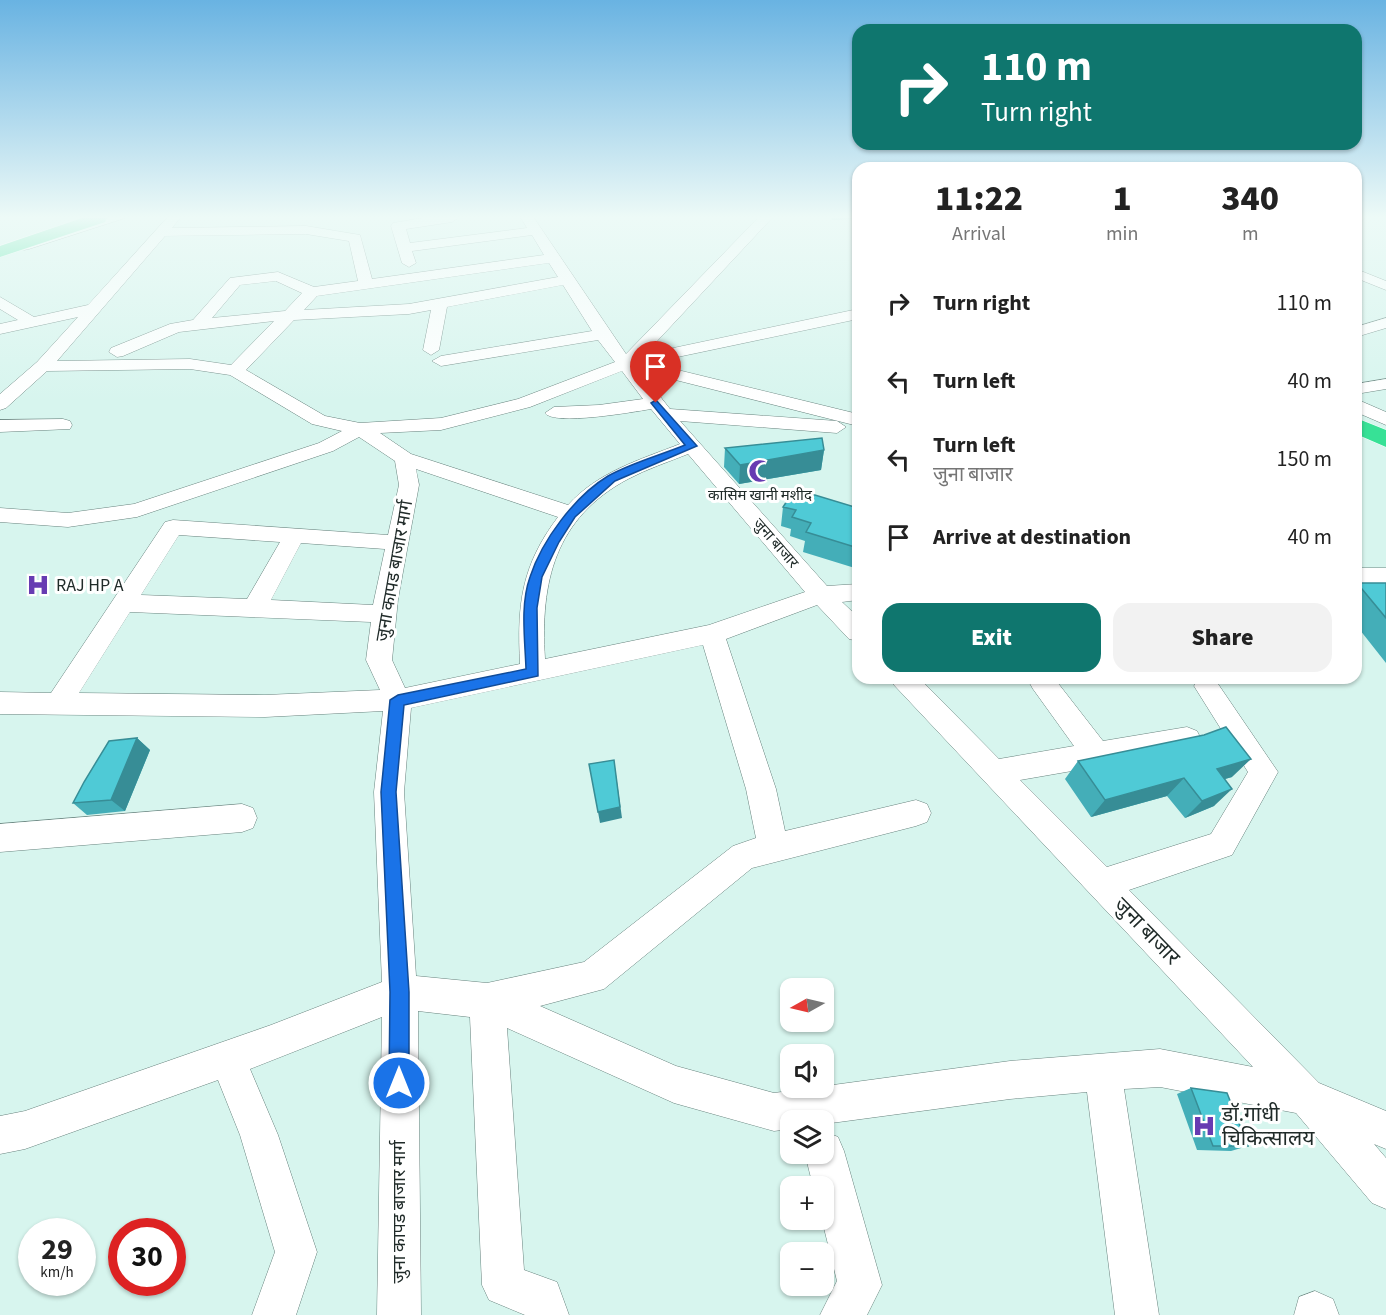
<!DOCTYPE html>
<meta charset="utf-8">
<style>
:root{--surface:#fff;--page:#f2f2f2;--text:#222;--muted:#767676;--accent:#0f766e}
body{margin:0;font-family:"Source Sans 3","Noto Sans Devanagari",sans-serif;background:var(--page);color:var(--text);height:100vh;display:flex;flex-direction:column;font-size:22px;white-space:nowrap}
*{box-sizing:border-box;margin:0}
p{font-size:20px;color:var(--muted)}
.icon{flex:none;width:33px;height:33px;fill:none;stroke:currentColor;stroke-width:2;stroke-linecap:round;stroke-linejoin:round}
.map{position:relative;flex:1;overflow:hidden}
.panel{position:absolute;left:852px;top:162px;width:510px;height:522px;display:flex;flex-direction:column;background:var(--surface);border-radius:18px;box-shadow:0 2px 4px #0004}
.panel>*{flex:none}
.banner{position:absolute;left:852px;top:24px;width:510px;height:126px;border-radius:18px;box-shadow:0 2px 4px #0004;background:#0f766e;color:#fff;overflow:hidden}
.needle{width:39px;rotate:262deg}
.controls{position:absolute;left:780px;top:978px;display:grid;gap:12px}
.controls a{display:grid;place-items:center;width:54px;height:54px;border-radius:12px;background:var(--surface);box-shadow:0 2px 4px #0004;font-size:30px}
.speed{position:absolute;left:18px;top:1218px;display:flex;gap:12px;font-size:30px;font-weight:700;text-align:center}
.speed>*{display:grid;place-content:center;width:78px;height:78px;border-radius:50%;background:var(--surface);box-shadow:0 2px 4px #0004;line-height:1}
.speed small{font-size:15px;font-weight:400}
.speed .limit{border:9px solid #d22;background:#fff;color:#111}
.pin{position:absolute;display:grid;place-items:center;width:51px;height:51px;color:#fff;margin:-62px -26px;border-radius:50% 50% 50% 0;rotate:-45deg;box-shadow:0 0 6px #0007}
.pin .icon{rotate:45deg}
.me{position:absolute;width:66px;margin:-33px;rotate:0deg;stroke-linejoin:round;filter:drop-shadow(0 0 4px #0008)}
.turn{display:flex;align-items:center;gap:21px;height:126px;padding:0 30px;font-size:27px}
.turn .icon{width:78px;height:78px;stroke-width:2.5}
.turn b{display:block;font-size:42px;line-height:51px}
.eta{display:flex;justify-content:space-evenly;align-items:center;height:102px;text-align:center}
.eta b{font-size:36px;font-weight:800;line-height:42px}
.primary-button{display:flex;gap:12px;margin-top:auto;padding:12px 30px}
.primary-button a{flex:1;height:69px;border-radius:18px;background:var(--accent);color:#fff;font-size:24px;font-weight:800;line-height:69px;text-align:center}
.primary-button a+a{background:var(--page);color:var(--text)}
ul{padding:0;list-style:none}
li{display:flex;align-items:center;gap:18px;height:78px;padding:0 30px}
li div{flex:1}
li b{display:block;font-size:22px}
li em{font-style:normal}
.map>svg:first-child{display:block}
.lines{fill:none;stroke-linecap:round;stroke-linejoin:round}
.minor-casing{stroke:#68837e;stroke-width:1}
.highway-casing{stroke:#fff;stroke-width:1}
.minor{fill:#fff;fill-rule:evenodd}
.highway{fill:#37e196;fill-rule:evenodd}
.wall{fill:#44aeb8}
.shaded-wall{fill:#378d96}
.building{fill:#4fcad6;stroke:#378d96;stroke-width:1.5}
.route{fill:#1a73e8;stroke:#114b97;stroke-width:1.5}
.labels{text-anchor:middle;stroke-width:6;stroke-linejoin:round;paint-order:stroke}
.far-poi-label{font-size:15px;fill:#202b29;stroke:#fff}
.far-street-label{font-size:15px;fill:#202b29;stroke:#fff}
.street-label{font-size:18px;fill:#202b29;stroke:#fff}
.poi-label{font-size:18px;fill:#202b29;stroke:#fff;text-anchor:start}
.near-street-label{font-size:21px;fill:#202b29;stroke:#fff}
.near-poi-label{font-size:21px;fill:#202b29;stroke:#fff;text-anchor:start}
</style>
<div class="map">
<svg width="1386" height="1315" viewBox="0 0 1386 1315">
<rect width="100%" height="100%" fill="#d7f5ee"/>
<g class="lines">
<g class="minor-casing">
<path id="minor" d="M104 218H125L29 249 24 250 17 246 19 243Z
M167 218H180L172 228 306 226 360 235 372 279 544 255 532 235 412 251 416 263 409 267 402 263 391 226 393 223 423 218H458L452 222 406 229 410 243 527 228 521 218H534L626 354 758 218H772L645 354 858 309V319L649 363 858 414V426L640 371 670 409 837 421 846 427 837 433 680 421 827 586 858 584V600L842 602 858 617V641L849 639 817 605 726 639 776 789 785 831 916 800 927 804 931 813 927 822 916 826 752 868 604 989 540 1006 676 1066 774 1093 1010 1061 1160 1049 1253 1067 894 685 890 678H919L999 759 1074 746 1033 689 1029 682 1031 678H1054L1103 741 1187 727 1197 731 1201 739 1197 747 1187 751 1020 780 1107 867 1211 834 1248 772 1194 686 1198 679 1214 678 1278 772 1232 855 1129 890 1319 1083 1386 1111V1149L1374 1144 1386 1158V1209L1372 1203 1296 1113 1160 1087 1124 1089 1159 1315H1115L1087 1092 1010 1099 824 1124V1120H790V1129L774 1131 674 1103 507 1028 524 1270 557 1282 569 1315H525L489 1300 482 1285 470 1017 418 1011 421 1315H377L382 1017 250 1069 278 1135 317 1252 296 1315H252L275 1252 240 1135 218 1080 25 1149 0 1154V1116L25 1111 271 1025 382 982 374 792 383 711 265 717 0 714V692L51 693 165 522 173 520 388 535 399 485 395 461 359 437 333 451 137 517 68 527 0 522V508L68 513 134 504 319 443 342 431 312 424 230 375 190 369 47 371 6 408 0 410V394L37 362 78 317 0 334V324L18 320 0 309V297L34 317 88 305ZM306 234 349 241 358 281 314 287 278 272 230 278 193 320 170 324 111 348 109 352 117 357 123 356 179 332 274 321 231 365 190 359 57 361 165 236ZM549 263 558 277 409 304 304 310 317 296ZM276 281 302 293 285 311 212 318 240 285ZM563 285 592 331 441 356 432 361 441 366 598 340 615 362 518 399 441 418 360 423 325 416 246 370 294 320 409 314 431 310 423 350 431 355 439 350 447 307ZM622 371 643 399 599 405 554 407 545 413C554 426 633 412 651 409L680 444C639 460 598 472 568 505L411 454 380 433 441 430 530 407ZM688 454 805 592 709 625 545 659C540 582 555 518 628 479 647 469 668 462 688 454ZM416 469 558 517C521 566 517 605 520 664L405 688 392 660 398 599 419 485ZM179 535 280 542 247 599 141 595ZM301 543 385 549 373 605 271 600ZM130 612 371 622 366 660 380 690 265 695 79 693ZM703 645 746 789 756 838 733 846 584 962 487 983 416 976 404 792 411 708Z
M1356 218H1365L1356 224Z
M1356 269 1386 281V290L1356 278Z
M1386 318V328L1356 337V327Z
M1386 379V389L1356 394V384Z
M1356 399 1386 412V425L1356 412Z
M63 419 70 421 72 425 70 429 0 432V420Z
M1356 568H1386V584H1356Z
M242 804 253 808 257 818 253 828 242 832 0 852V824Z
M824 1131 838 1137 844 1151 882 1285 867 1315H820L837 1281 822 1220 824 1186H813L805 1154H824Z
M1315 1291 1333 1299 1339 1315H1294L1299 1297Z"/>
</g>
<g class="highway-casing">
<path id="highway" d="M82 218H107L105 222 0 257V246Z
M1356 418 1386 430V447L1356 434Z"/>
</g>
<use href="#minor" class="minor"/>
<use href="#highway" class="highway"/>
</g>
<path class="wall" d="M831 218H858V219L832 220Z
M725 448 824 450 821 470 739 484 724 467Z
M783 507 858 508V569L803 552 805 541 790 536 791 529 781 526Z
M1357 583H1386V663L1356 625V585Z
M137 738 150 750 125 811 87 815 73 803Z
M1078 761 1232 777 1225 779 1214 806 1185 818 1167 796 1091 817 1065 779Z
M1191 1088 1248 1146 1231 1151 1197 1150 1177 1094Z"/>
<path class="shaded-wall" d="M824 450 821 470 739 484 740 465Z
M137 738 150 750 125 811 111 800Z
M1251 759 1232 777 1200 786 1217 769Z
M614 760 622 818 600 823 598 812Z
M1184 778 1167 796 1091 817 1105 800Z
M1232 789 1214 806 1185 818 1202 801Z"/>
<path class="building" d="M822 438 824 450 740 465 725 448Z
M795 489 858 508V548L806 532 811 523 792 517 796 510 783 507Z
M1357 583H1386V618Z
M1226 727 1251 759 1217 769 1232 789 1202 801 1184 778 1105 800 1078 761 1204 735Z
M137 738 111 800 73 803 84 782 109 741Z
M614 760 620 807 598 812 589 764Z
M1191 1088 1227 1093 1248 1146H1213Z"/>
<linearGradient id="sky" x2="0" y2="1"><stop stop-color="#69b3e2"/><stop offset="0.54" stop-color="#edfaf7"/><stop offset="1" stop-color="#edfaf7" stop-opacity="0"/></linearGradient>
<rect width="1386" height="402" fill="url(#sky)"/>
<path class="route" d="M656 400 697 446 615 481 575 517 559 542 542 577 537 608 538 676 404 705 396 792 409 992V1083L406 1090 399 1093 392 1090 389 1083 390 992 381 792 390 700 398 695 526 669C525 639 520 605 530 577 542 540 575 496 608 476 631 463 661 455 685 445L651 403Z"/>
<defs>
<g id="mosque-bare" transform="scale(1.8)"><path d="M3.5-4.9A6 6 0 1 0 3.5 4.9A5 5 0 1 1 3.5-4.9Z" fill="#673bb2" stroke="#fff" stroke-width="2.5" paint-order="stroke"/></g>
<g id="hospital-bare" transform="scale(1.8)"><path d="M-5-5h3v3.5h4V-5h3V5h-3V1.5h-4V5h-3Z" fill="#673bb2" stroke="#fff" stroke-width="2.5" paint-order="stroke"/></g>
</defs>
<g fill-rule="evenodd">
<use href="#mosque-bare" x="760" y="471"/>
<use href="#hospital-bare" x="38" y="585"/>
<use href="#hospital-bare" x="1204" y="1126"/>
</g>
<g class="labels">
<g class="far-poi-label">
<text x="760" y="500">कासिम खानी मशीद</text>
</g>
<g class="far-street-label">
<text transform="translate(776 543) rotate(49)" y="5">जुना बाजार</text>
</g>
<g class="street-label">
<text transform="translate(394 571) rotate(-80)" y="6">जुना कापड बाजार मार्ग</text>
<text transform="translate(399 1212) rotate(-90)" y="6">जुना कापड बाजार मार्ग</text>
</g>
<g class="poi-label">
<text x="56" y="591">RAJ HP A</text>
</g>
<g class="near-street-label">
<text transform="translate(1147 931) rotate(46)" y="7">जुना बाजार</text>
</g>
<g class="near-poi-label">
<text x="1222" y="1121">डॉ.गांधी<tspan x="1222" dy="24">चिकित्सालय</tspan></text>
</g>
</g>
</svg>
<div class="controls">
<a><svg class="needle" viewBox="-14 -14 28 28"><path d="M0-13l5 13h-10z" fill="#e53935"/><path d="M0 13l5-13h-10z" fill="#767676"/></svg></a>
<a><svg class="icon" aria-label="sound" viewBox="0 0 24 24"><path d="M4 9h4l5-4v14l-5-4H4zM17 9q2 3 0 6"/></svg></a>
<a><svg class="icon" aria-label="layers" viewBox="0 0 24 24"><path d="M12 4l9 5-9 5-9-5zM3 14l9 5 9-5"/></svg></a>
<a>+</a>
<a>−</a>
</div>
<div class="speed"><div>29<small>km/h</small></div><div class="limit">30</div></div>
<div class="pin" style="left:656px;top:403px;background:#d93025"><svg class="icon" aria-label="arrive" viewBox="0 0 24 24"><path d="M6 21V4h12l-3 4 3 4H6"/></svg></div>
<svg class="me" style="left:399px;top:1083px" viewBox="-20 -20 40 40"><circle r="17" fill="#1a73e8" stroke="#fff" stroke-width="3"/><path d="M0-11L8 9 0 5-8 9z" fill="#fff"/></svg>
<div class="banner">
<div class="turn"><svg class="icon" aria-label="right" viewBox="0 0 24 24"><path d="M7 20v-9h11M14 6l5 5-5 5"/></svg><div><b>110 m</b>Turn right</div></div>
</div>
<section class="panel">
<div class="eta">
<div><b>11:22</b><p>Arrival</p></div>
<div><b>1</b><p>min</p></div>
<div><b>340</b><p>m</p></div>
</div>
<ul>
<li><svg class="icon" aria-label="right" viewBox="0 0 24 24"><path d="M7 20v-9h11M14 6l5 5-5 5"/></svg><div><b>Turn right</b></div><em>110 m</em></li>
<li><svg class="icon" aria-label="left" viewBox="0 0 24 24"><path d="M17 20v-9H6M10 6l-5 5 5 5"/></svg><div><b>Turn left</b></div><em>40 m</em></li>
<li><svg class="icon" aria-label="left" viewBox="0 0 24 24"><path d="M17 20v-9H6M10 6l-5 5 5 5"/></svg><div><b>Turn left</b><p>जुना बाजार</p></div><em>150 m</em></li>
<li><svg class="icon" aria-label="arrive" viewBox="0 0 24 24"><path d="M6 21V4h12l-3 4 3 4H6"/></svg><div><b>Arrive at destination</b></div><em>40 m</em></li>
</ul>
<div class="primary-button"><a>Exit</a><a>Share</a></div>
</section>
</div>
